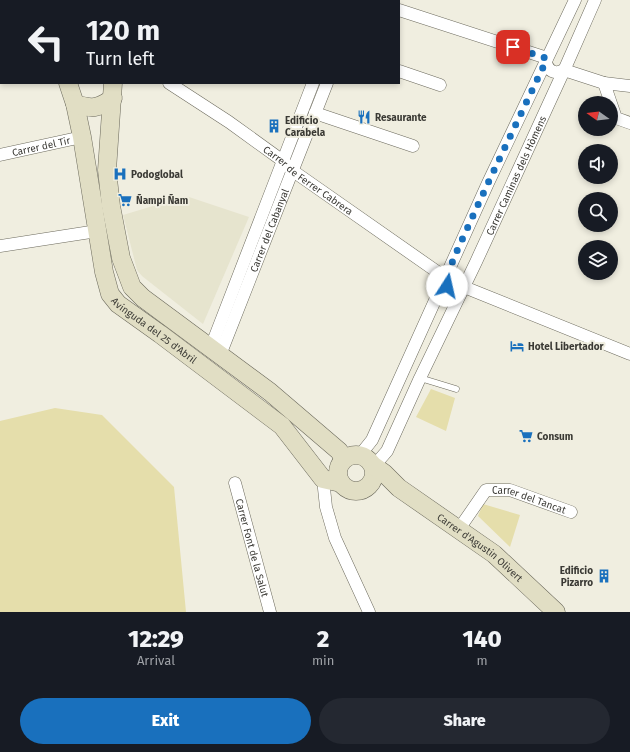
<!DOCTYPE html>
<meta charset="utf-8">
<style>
:root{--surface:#171b24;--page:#242831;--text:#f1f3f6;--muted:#9ea1a6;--accent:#1970bd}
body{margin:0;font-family:"Fira Sans",sans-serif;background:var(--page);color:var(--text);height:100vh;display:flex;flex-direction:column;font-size:15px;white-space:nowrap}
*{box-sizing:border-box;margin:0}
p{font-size:13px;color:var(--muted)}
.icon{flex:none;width:22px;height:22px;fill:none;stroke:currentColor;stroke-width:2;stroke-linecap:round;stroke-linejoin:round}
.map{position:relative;height:612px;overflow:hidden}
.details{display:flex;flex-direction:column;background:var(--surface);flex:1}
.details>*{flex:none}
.guide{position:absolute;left:0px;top:0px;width:400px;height:84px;box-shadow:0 2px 6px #0003;background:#171b24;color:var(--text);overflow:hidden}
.needle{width:26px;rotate:284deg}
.buttons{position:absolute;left:578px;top:96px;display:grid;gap:8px}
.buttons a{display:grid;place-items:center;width:40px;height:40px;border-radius:50%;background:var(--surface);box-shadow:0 2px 6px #0003;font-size:20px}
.pin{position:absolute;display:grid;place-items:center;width:34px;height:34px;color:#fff;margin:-17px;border-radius:8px;box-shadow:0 2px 6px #0006}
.me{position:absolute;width:44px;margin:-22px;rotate:10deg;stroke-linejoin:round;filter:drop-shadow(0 0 3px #0008)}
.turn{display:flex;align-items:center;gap:14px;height:84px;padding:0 20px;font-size:18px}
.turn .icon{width:52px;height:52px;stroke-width:2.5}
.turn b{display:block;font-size:28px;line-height:34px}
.eta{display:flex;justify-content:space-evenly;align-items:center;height:68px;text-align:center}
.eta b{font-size:24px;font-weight:800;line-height:28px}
.cta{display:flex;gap:8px;margin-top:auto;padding:8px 20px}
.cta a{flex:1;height:46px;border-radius:24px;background:var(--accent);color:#fff;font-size:16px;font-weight:800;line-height:46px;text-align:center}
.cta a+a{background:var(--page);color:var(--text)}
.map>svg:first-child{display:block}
.built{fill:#e6e4ce}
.green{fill:#e5deab}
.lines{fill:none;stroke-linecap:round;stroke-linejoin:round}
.lane-casing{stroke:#6c6a5d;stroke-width:7}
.street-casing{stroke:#6c6a5d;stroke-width:13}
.secondary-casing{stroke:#6c6a5d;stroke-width:19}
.lane{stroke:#fff;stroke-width:6}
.street{stroke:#fff;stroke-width:12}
.secondary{stroke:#e1dec4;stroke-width:18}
.route{stroke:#1970bd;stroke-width:7;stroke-dasharray:0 12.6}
.labels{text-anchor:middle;stroke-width:4;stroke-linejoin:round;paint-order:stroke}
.poi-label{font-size:10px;font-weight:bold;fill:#3a3934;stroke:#f0eee0;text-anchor:start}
.street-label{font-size:10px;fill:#3a3934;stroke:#f0eee0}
</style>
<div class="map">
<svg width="630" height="612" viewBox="0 0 630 612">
<rect width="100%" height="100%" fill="#f0eee0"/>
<path class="built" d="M186 196 249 217 203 324 142 276 137 270 123 215Z"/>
<path class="green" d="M431 389 455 398 446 431 416 417Z
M55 408 102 415 174 487 186 612H0V421Z
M483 504 520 515 510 547 478 516Z"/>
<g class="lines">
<g class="lane-casing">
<path id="lane" d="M420 378 456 389"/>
</g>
<g class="street-casing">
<g id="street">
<path d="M369 0 372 1"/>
<path d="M128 1V0"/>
<path d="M151 1 152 0"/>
<path d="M345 1V0"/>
<path d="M360 1V0"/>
<path d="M399 10 547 58"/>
<path d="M546 61C547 71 555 75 564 70L604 83"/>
<path d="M0 63H1"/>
<path d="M399 71 440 85"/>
<path id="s1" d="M169 83 229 122 283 161 293 171 446 278 447 286 449 288 461 291"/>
<path d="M630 86 604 83 616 118 630 123"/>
<path d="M315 113 413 146"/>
<path id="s2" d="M0 155 82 137"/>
<path d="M0 246 97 231"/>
<path d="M464 287 630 354"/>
<path d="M211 347 313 83"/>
<path id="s3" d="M220 355 327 83"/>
<path d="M360 455 372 440 488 183 575 0"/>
<path id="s4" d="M374 466 387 451 420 378 476 262 566 66 595 0"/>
<path d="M323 479 326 507 335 538 369 612"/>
<path id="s5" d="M235 483 270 612"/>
<path id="s6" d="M459 529 486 490H510L571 512"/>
</g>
</g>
<g class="secondary-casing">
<g id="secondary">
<path d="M22 0 23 1"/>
<path d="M0 2 1 3"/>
<path id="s7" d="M68 83 75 104 82 137 104 272 110 294 118 304 160 334 282 426 323 479 341 483"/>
<path d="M113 83 107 170 111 206 121 258 132 287 143 298 270 392 339 451 344 459"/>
<path d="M75 104C92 109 98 109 113 98"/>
<circle cx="356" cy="473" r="18"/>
<path id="s8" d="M374 466 384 473 399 488 494 554 556 612"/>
</g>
</g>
<use href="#lane" class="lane"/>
<use href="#street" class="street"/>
<use href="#secondary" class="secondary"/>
</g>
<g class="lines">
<path class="route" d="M447 286 446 278 456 253 488 183 546 61V58L513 47"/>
</g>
<defs>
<g id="restaurant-bare" transform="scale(1.08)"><path d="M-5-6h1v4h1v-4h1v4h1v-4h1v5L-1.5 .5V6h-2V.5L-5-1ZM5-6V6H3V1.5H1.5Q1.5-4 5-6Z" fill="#1970bd" stroke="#f0eee0" stroke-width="2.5" paint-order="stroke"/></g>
<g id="building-bare" transform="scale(1.08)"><path d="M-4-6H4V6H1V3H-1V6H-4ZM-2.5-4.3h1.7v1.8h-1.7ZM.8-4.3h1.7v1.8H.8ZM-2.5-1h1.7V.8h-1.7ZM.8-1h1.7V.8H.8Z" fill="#1970bd" stroke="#f0eee0" stroke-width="2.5" paint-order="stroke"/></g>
<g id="hospital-bare" transform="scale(1.08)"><path d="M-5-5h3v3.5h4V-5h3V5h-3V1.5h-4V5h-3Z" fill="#1970bd" stroke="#f0eee0" stroke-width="2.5" paint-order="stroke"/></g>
<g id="supermarket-bare" transform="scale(1.08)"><path d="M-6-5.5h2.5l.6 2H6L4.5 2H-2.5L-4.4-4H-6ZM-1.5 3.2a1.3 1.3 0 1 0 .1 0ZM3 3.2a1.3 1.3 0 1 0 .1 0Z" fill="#1970bd" stroke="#f0eee0" stroke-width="2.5" paint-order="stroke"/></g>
<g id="hotel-bare" transform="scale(1.08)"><path d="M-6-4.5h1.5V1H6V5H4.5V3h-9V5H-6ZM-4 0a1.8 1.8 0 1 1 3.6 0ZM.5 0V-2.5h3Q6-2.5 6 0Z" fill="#1970bd" stroke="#f0eee0" stroke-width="2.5" paint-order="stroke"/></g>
</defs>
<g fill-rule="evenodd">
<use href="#restaurant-bare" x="364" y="117"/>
<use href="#building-bare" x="274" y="126"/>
<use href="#hospital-bare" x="120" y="174"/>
<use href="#supermarket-bare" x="125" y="200"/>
<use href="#hotel-bare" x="517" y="346"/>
<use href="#supermarket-bare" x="526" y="436"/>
<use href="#building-bare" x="604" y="576"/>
</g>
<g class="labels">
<g class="poi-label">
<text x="375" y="121">Resaurante</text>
<text x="285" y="124">Edificio<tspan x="285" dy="12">Carabela</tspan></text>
<text x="131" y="178">Podoglobal</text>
<text x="136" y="204">Ñampi Ñam</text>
<text x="528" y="350">Hotel Libertador</text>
<text x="537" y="440">Consum</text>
<text x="593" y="574" text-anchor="end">Edificio<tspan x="593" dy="12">Pizarro</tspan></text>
</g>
<g class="street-label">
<text dy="4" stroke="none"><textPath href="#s2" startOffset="42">Carrer del Tir</textPath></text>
<text dy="4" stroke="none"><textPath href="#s4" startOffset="324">Carrer Caminas dels Hòmens</textPath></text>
<text dy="4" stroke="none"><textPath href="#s1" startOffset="170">Carrer de Ferrer Cabrera</textPath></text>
<text dy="4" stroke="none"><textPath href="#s3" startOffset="134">Carrer del Cabanyal</textPath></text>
<text dy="4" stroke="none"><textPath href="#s7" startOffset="273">Avinguda del 25 d'Abril</textPath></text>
<text dy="4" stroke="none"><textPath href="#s6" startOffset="92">Carrer del Tancat</textPath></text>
<text dy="4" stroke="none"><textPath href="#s8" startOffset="134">Carrer d'Agustin Olivert</textPath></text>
<text dy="4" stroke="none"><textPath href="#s5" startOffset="67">Carrer Font de la Salut</textPath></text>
</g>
</g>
</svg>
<div class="buttons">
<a><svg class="needle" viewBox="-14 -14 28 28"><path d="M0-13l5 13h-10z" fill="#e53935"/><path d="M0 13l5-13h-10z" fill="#9ea1a6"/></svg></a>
<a><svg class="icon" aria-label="sound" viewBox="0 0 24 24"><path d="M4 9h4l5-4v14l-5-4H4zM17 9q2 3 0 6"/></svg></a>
<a><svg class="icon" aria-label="search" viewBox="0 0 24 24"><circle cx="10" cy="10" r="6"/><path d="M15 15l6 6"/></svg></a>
<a><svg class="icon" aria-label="layers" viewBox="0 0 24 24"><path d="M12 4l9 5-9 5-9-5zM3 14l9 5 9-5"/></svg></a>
</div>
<div class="pin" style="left:513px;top:47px;background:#d93025"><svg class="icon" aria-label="arrive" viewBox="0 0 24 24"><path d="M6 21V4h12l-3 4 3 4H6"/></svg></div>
<svg class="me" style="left:447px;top:286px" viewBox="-20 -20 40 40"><circle r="19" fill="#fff"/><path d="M0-13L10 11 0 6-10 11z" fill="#1970bd"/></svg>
<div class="guide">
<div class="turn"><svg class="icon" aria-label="left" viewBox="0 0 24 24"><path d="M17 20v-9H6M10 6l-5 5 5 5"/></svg><div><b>120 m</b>Turn left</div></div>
</div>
</div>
<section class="details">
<div class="eta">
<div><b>12:29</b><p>Arrival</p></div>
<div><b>2</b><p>min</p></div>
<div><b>140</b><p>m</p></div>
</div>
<div class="cta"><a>Exit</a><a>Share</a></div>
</section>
